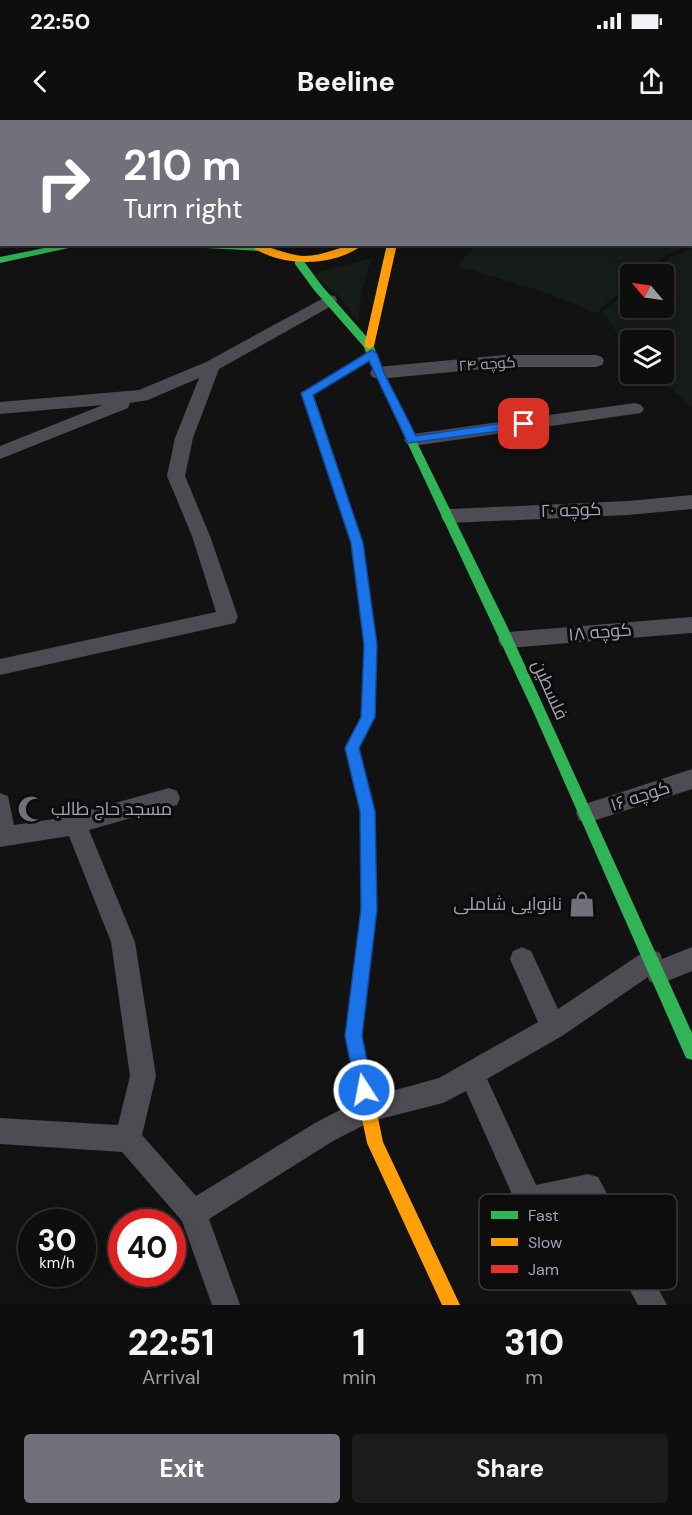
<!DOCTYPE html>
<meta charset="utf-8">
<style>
:root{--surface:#0e0e0e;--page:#1c1c1c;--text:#f1f3f6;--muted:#9b9c9e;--line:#2e2e2e;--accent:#70717b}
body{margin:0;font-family:"DM Sans",Cairo,sans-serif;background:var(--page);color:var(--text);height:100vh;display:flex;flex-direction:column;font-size:22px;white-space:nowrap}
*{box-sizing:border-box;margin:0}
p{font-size:20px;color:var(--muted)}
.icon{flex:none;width:33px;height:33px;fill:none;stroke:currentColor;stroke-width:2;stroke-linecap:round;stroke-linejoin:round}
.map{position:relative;height:1185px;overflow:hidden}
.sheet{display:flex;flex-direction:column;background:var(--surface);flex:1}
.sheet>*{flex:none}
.banner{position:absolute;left:0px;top:0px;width:693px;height:126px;box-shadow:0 3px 15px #0003,0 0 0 2px var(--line);background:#70717b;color:#fff;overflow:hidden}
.needle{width:39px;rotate:299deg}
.fabs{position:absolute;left:620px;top:144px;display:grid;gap:12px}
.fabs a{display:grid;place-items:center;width:54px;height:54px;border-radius:6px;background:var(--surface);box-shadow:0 3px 15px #0003,0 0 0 2px var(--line);font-size:30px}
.speed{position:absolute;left:18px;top:1089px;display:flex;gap:12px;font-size:30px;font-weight:700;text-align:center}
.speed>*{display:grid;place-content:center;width:78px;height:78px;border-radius:50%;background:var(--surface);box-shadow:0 3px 15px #0003,0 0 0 2px var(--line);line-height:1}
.speed small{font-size:15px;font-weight:400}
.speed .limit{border:9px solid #d22;background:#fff;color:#111}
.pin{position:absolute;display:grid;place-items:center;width:51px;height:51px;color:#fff;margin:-26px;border-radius:12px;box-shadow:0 3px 9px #0006}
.me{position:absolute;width:66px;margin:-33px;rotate:349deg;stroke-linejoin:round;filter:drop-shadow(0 0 4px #0008)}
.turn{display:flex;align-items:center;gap:21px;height:126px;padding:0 24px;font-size:27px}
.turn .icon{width:78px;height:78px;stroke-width:2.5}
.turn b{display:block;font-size:42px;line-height:51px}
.eta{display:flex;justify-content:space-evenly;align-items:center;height:102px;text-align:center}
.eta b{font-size:36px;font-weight:800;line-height:42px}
.button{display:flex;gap:12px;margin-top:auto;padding:12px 24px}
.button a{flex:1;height:69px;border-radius:6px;background:var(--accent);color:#fff;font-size:24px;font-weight:800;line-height:69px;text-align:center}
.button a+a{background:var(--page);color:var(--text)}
.status{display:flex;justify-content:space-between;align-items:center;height:42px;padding:0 30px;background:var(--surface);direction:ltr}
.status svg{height:16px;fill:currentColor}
header{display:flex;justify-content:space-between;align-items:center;height:78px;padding:0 24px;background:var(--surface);font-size:27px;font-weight:800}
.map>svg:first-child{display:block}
.green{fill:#161c18}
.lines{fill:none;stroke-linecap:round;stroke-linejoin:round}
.street{fill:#4c4c52;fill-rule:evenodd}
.fast{fill:#30b455;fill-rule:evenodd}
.slow{fill:#ff9f0a;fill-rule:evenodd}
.jam{fill:#e5322d;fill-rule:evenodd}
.route{fill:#1a73e8;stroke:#114b97;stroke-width:1.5}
.labels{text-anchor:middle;stroke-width:6;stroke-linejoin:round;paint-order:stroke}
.far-street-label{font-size:15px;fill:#a2a4b4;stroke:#0c0c0d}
.street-label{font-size:18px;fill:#a2a4b4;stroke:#0c0c0d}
.poi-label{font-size:18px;fill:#a2a4b4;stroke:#0c0c0d;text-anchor:start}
.key{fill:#0c0c0d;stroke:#393a3f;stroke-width:1.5}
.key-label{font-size:16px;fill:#a2a4b4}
</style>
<div class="status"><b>22:50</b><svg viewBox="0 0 49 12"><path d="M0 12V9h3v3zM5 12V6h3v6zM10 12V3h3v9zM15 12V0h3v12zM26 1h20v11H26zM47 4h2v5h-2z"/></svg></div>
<header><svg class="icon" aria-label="back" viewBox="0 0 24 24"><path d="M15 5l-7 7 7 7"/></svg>Beeline<svg class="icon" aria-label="share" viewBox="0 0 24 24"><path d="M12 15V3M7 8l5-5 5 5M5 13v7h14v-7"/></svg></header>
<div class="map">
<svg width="692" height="1185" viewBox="0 0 692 1185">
<rect width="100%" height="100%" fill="#121212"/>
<path class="green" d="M692 91V124L665 136 642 154H630V164L596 193 547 173 458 146 475 125 692 124Z
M692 128V287L655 254H663V220H630V228L619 217 602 191 630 170V188H663V154H649L669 138Z
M372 138 362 169 358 201 339 176 315 157 319 152Z"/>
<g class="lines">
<path class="street" d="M13 0H27L28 2H14Z
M35 0H82L83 2H36Z
M329 175 335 176 337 180 335 184 219 249 193 318 185 356 210 416 238 497 235 503 0 555V539L216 492 192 416 167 356 175 318 199 258 148 280 130 283 128 288 0 339V326L103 285 0 294V282L139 270 206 242Z
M504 235H596L602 237 604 241 602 245 596 247H504L378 259 372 257 370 253 372 249 378 247Z
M635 283 641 285 644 289 641 293 413 326 407 324 404 320 407 316 413 314Z
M692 375V389L628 395 450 403 443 401 441 396 443 391 450 389 628 381Z
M692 497V513L508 528 501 526 498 520 501 514 508 512Z
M692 649V669L587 703 579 700 576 693 579 686Z
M169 668 177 671 180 678 177 685 89 710 135 822 156 956 142 1015 196 1076 315 1003 359 980 439 958 538 902 510 839 513 831 522 827 531 831 558 889 642 833 651 829 660 833 662 839 692 827V851L658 865 649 861 648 857 562 916 487 959 536 1065 588 1054 598 1057 667 1185H638L581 1082 529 1094 519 1090 466 971 443 983 372 1001 333 1021 209 1099 240 1185H212L182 1101 122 1032 0 1024V998L118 1005 130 956 111 822 69 716 0 727V673L8 676 14 705 61 698Z"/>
<path class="fast" d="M371 0H383L384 2H372Z
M64 124H87L0 143V137Z
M183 124H250L259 125 264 128 259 131 188 127Z
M299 139 303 140 322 166 373 224 383 253 507 506 692 913V940L686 938 533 591 369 241 313 274 363 423 377 525 375 597 359 628 374 691 377 789 374 794 369 796 364 794 361 789 360 691 345 628 361 597 365 525 351 423 302 273 366 233 364 227 314 170 295 144V140Z"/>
<path class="slow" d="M248 124C268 124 284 135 304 136 325 136 343 124 364 124 334 148 278 148 248 124Z
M387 124H397L374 226 369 229 364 226Z
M369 782 374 784 377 789 361 916 383 1022 460 1185H442L367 1023 345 916 361 789 364 784Z"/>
<path class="jam" d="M250 0H258V2H250Z"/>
</g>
<path class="route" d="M372 230 377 234 384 253 416 316 524 300 529 304 524 308 408 323 369 241 313 275 363 423 377 525 375 597 359 628 375 691 377 789 362 916 373 970 370 976 364 979 359 976 356 970 345 916 361 789 360 691 345 628 361 597 364 525 351 423 301 273Z"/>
<defs>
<g id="mosque-bare" transform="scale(2.07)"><path d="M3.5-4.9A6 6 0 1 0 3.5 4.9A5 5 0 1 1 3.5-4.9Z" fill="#70717b" stroke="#0c0c0d" stroke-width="2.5" paint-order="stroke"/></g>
<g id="shop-bare" transform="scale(2.07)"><path d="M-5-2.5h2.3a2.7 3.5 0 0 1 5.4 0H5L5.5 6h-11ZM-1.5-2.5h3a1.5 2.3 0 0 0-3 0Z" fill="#70717b" stroke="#0c0c0d" stroke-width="2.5" paint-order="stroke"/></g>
</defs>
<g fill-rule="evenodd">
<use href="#mosque-bare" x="31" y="689"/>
<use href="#shop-bare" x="582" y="784"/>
</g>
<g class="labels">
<g class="far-street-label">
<text transform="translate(487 244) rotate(-4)" y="5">کوچه ۲۴</text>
</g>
<g class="street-label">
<text transform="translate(571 390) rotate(-2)" y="6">کوچه ۲۰</text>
<text transform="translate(600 512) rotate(-5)" y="6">کوچه ۱۸</text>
<text transform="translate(550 570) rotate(66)" y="6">فلسطین</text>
<text transform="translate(640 676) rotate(-18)" y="6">کوچه ۱۶</text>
</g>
<g class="poi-label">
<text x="51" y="695">مسجد حاج طالب</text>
<text x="562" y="790" text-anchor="end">نانوایی شاملی</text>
</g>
</g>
<rect x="479" y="1074" width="198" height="96" rx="9" class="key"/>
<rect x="491" y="1091" width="27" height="8" fill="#30b455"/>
<rect x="491" y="1118" width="27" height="8" fill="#ff9f0a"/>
<rect x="491" y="1145" width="27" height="8" fill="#e5322d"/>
<g class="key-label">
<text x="528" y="1101">Fast</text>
<text x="528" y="1128">Slow</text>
<text x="528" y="1155">Jam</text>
</g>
</svg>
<div class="fabs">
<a><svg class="needle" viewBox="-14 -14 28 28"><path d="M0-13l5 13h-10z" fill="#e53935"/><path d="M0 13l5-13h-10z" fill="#9b9c9e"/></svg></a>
<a><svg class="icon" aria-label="layers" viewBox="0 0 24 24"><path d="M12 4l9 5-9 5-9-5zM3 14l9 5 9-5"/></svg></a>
</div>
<div class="speed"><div>30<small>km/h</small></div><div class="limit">40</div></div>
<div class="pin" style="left:524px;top:304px;background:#d93025"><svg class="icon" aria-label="arrive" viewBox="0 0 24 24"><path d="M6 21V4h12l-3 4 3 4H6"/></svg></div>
<svg class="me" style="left:364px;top:970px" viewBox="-20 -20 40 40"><circle r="17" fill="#1a73e8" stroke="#fff" stroke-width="3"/><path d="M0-11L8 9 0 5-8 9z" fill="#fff"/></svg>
<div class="banner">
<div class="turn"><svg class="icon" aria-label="right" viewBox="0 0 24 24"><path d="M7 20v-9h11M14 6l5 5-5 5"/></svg><div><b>210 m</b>Turn right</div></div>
</div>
</div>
<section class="sheet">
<div class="eta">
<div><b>22:51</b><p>Arrival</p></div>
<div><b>1</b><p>min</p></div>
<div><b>310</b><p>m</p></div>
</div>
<div class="button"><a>Exit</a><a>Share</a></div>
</section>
